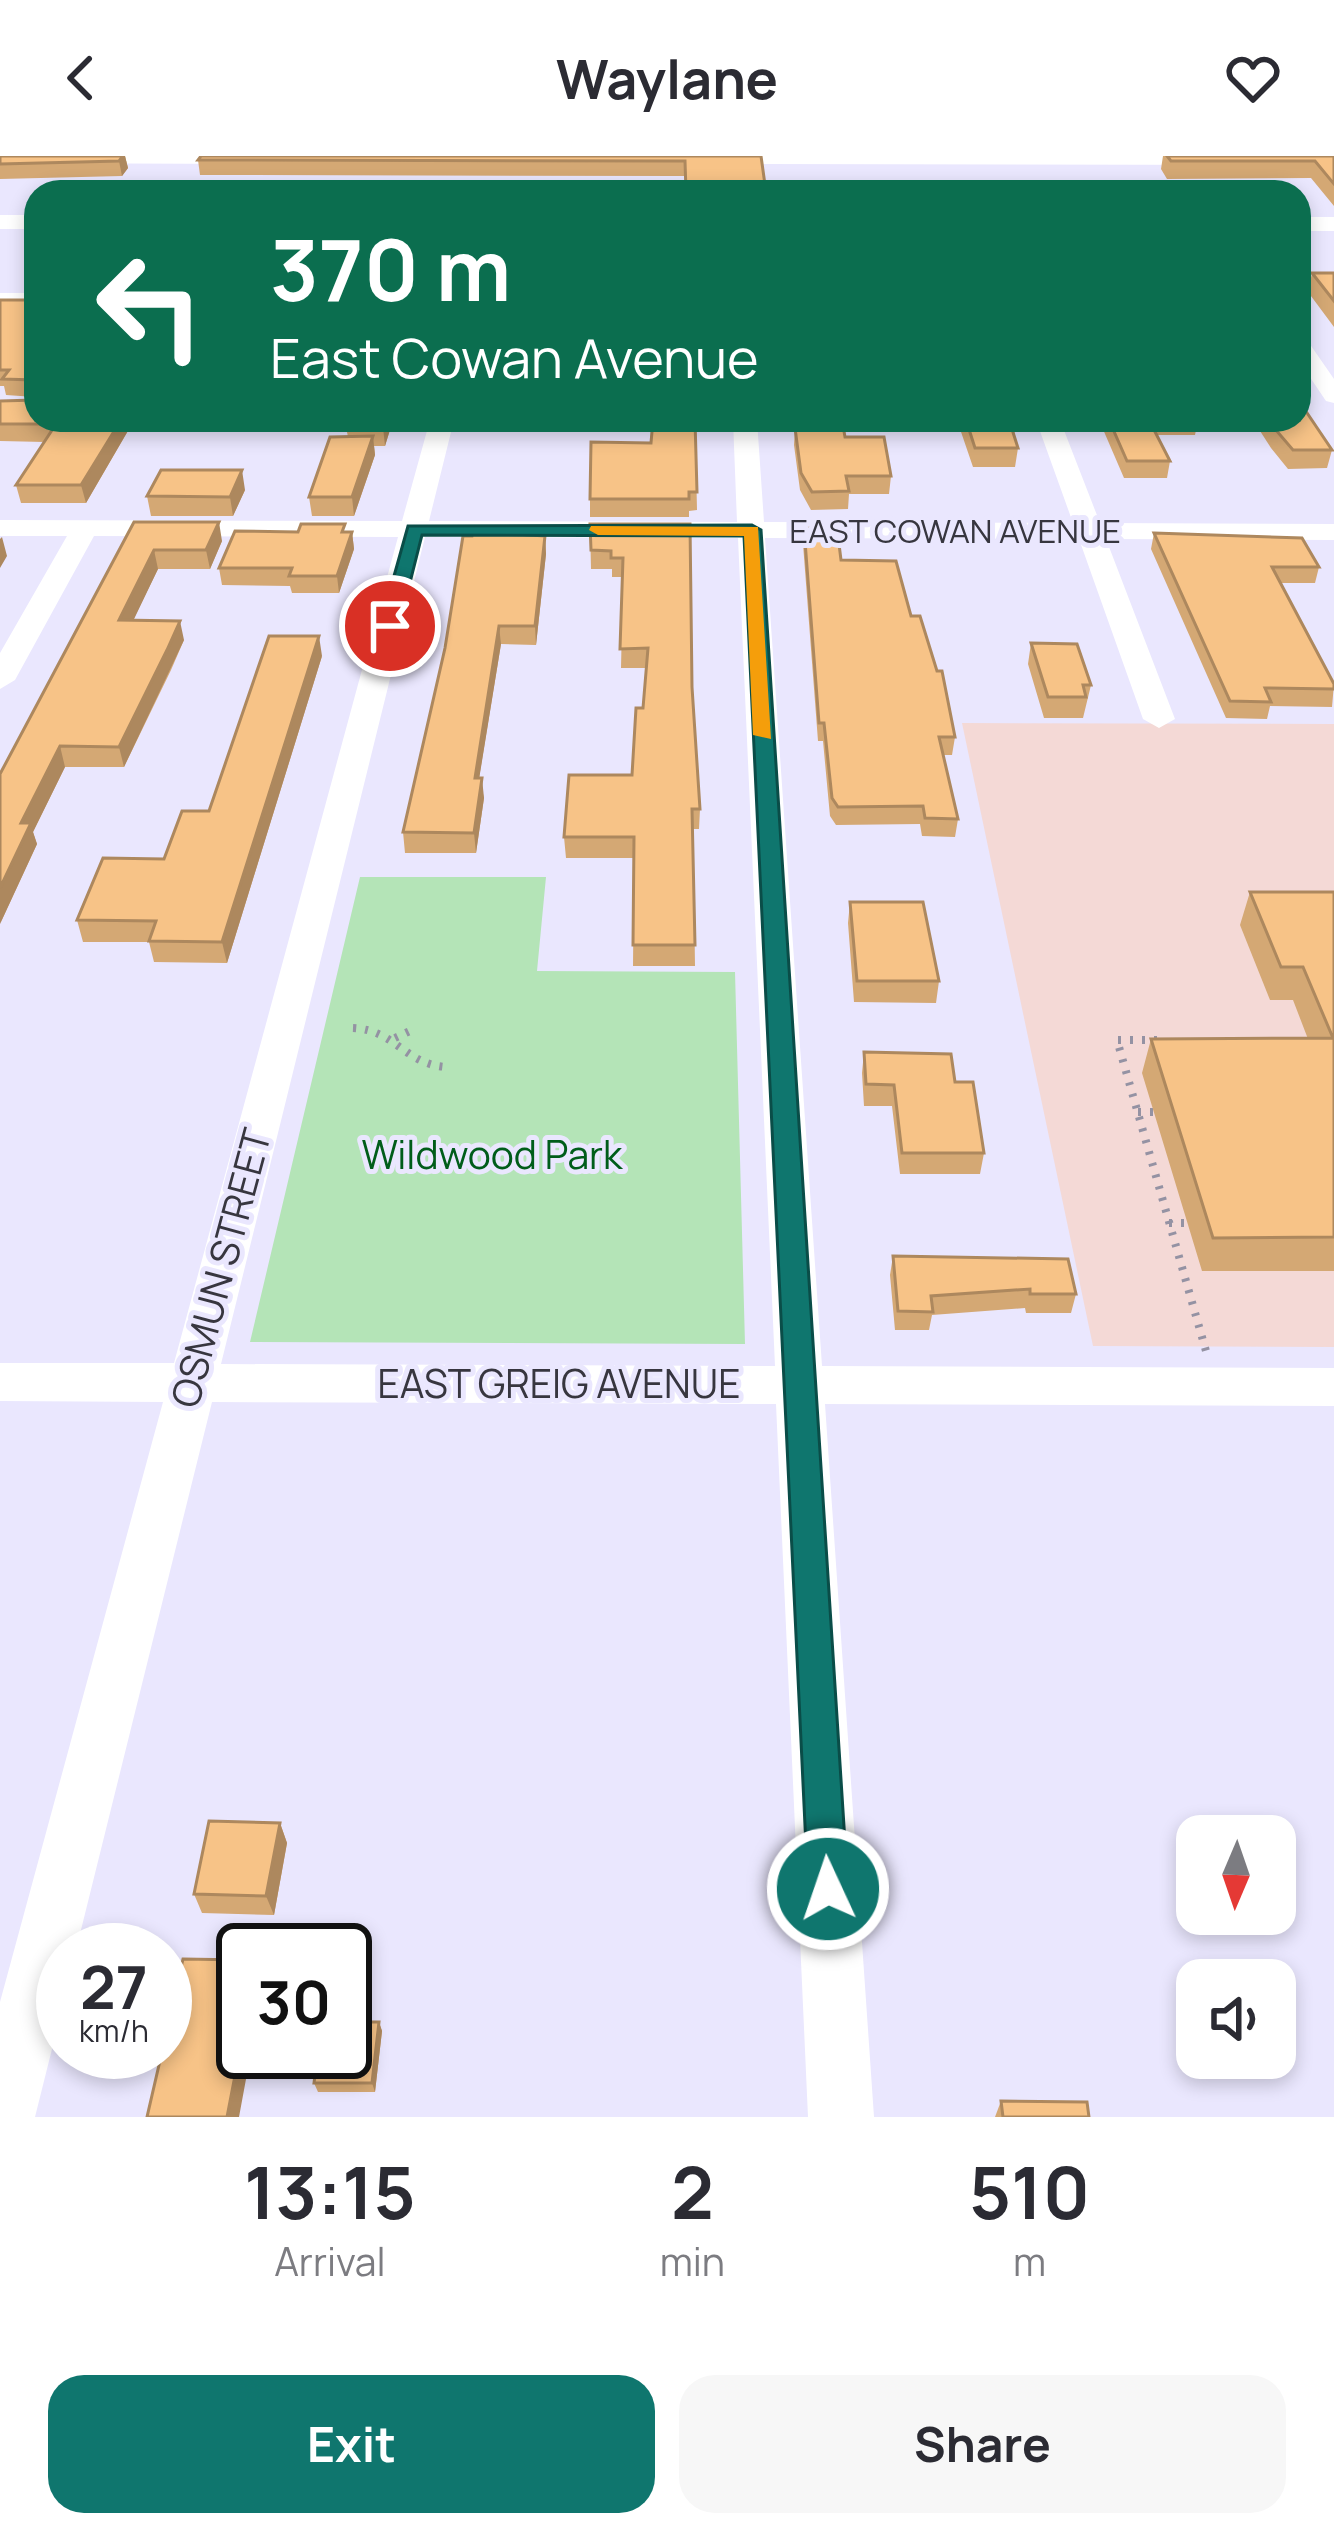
<!DOCTYPE html>
<style>
:root{--surface:#fff;--page:#f7f7f7;--text:#2b2b33;--muted:#7c7c81;--accent:#0f766e}
body{margin:0;font-family:Manrope,sans-serif;background:var(--page);color:var(--text);height:100vh;display:flex;flex-direction:column;font-size:45px;white-space:nowrap}
*{box-sizing:border-box;margin:0}
p{font-size:39px;color:var(--muted)}
.icon{flex:none;width:66px;height:66px;fill:none;stroke:currentColor;stroke-width:2;stroke-linecap:round;stroke-linejoin:round}
.map{position:relative;height:1961px;overflow:hidden}
.sheet{display:flex;flex-direction:column;background:var(--surface);flex:1}
.sheet>*{flex:none}
.guide{position:absolute;left:24px;top:24px;width:1287px;height:252px;border-radius:36px;box-shadow:0 6px 18px #0003;background:#0b6e4f;color:#fff;overflow:hidden}
.needle{width:78px;rotate:182deg}
.tools{position:absolute;left:1176px;top:1659px;display:grid;gap:24px}
.tools a{display:grid;place-items:center;width:120px;height:120px;border-radius:24px;background:var(--surface);box-shadow:0 6px 18px #0003;font-size:60px}
.speed{position:absolute;left:36px;top:1767px;display:flex;gap:24px;font-size:60px;font-weight:700;text-align:center}
.speed>*{display:grid;place-content:center;width:156px;height:156px;border-radius:50%;background:var(--surface);box-shadow:0 6px 18px #0003;line-height:1}
.speed small{font-size:30px;font-weight:400}
.speed .limit{border:6px solid #111;border-radius:18px;background:#fff;color:#111}
.pin{position:absolute;display:grid;place-items:center;width:102px;height:102px;color:#fff;margin:-51px;border:6px solid #fff;border-radius:50%;box-shadow:0 3px 12px #0007}
.me{position:absolute;width:132px;margin:-66px;rotate:357deg;stroke-linejoin:round;filter:drop-shadow(0 0 9px #0008)}
.turn{display:flex;align-items:center;gap:42px;height:252px;padding:0 48px;font-size:54px}
.turn .icon{width:156px;height:156px;stroke-width:2.5}
.turn b{display:block;font-size:84px;line-height:102px}
.eta{display:flex;justify-content:space-evenly;align-items:center;height:204px;text-align:center}
.eta b{font-size:72px;font-weight:700;line-height:84px}
.cta{display:flex;gap:24px;margin-top:auto;padding:24px 48px}
.cta a{flex:1;height:138px;border-radius:36px;background:var(--accent);color:#fff;font-size:48px;font-weight:700;line-height:138px;text-align:center}
.cta a+a{background:var(--page);color:var(--text)}
header{display:flex;justify-content:space-between;align-items:center;height:156px;padding:0 48px;background:var(--surface);font-size:54px;font-weight:700}
.map>svg:first-child{display:block}
.education{fill:#f4d9d6}
.green{fill:#b4e4b7}
.lines{fill:none;stroke-linecap:round;stroke-linejoin:round}
.path{stroke:#9492a3;stroke-width:8;stroke-dasharray:3 9;stroke-linecap:butt}
.minor{fill:#fff;fill-rule:evenodd}
.tertiary{fill:#fff;fill-rule:evenodd}
.wall{fill:#d4a874}
.shaded-wall{fill:#ad885e}
.building{fill:#f7c387;stroke:#ad885e;stroke-width:3}
.route{fill:#0f766e;stroke:#0a4d48;stroke-width:3}
.slow{fill:#f59e0b}
.labels{text-anchor:middle;stroke-width:10;stroke-linejoin:round;paint-order:stroke}
.far-street-label{font-size:33px;fill:#37363f;stroke:#eae7fe}
.park-label{font-size:39px;fill:#005d1a;stroke:#eae7fe}
.street-label{font-size:39px;fill:#37363f;stroke:#eae7fe}
</style>
<header><svg class="icon" aria-label="back" viewBox="0 0 24 24"><path d="M15 5l-7 7 7 7"/></svg>Waylane<svg class="icon" aria-label="heart" viewBox="0 0 24 24"><path d="M12 20l-8-8c-3-5 5-10 8-4 3-6 11-1 8 4z"/></svg></header>
<div class="map">
<svg width="1334" height="1961" viewBox="0 0 1334 1961">
<rect width="100%" height="100%" fill="#eae7fe"/>
<path class="education" d="M962 567 1334 568V1191L1093 1190Z"/>
<path class="green" d="M360 721H546L537 815 735 816 745 1188 250 1186Z"/>
<g class="lines">
<path class="path" d="M353 872C396 874 405 909 447 911
M395 882 412 874
M1157 884H1117L1206 1195
M1138 956H1154
M1169 1067H1188"/>
<path class="minor" d="M0 0H260L262 3 253 8 0 7Z
M698 0H1334V9L705 8 699 7Z
M0 137H36V149H0Z
M1299 182 1307 184 1334 223V247L1326 245 1299 205Z
M430 264H454L429 365 737 366 733 264H757L764 366 1073 367 1036 264H1060L1100 367 1334 368V384L1106 383 1175 563 1159 572 1143 563 1079 383 765 382 822 1210 1334 1212V1250L825 1248 874 1961H808L776 1248 212 1246 76 1794H63V1849L35 1961H0V1846L163 1246 0 1245V1207H174L398 381 94 380 15 524 0 533V497L67 380H0V364L402 365ZM425 381 738 382 775 1210 221 1208Z"/>
<path class="tertiary" d="M0 59H36V73H0Z
M1299 61H1334V75H1299Z"/>
</g>
<path class="wall" d="M0 0H125L128 12 122 20 0 23Z
M761 0 685 20 200 19 198 4Z
M1163 0H1334V50L1311 22 1167 23 1161 13Z
M1312 117H1334V171L1308 136Z
M0 144H36V264H127L129 273 86 347H21L16 329 45 286 0 285V245L35 244V241L6 239 4 230H0Z
M393 264 385 290H374L375 299 354 360H312L309 341 348 281 346 271Z
M695 264 697 354 689 355V361H590V343L651 287Z
M797 264H842L845 281 891 320 889 338H849L848 353 811 354 800 334 794 289 795 272H798Z
M951 264H1013L1015 270 1014 280 1018 292 1015 311H973L959 270H952Z
M1099 264H1198L1195 279H1157L1170 305 1167 322H1124Z
M1253 264H1299L1332 294 1327 312 1288 313 1271 292Z
M245 334 233 360H151L147 340Z
M134 366 222 385 210 413H158L133 464 184 484 171 514 124 611H65L33 676 37 688 0 768Z
M590 368H690L692 531 700 653 699 673H693L695 810H633L634 702H566L564 681 632 619 643 552 646 512H621L623 421H612V413H591Z
M804 372 911 460 955 581 952 599H943L958 663 955 681 922 680 920 668 836 669 830 660 823 585H818L803 388Z
M346 376H352L354 393 339 437H292L290 430 222 429 219 412Z
M1154 377 1319 411 1315 427H1280L1334 528 1332 551 1270 550 1267 563 1226 562 1151 393Z
M545 380 546 398 536 489 501 488 479 622 484 642 476 697H405L403 676 445 492Z
M1031 487 1091 529 1083 562H1044L1028 508Z
M322 500 227 807 154 806 149 786H83L77 764 164 703 209 655Z
M1250 736H1334V1115H1202L1142 917 1151 883H1308L1293 844H1270L1240 769Z
M850 746 939 825 936 847 854 846 848 767Z
M864 896 955 926 984 997 980 1018H900L892 950H864L862 917Z
M893 1100 1076 1138 1071 1157H1026L1025 1152 932 1159 929 1174H895L890 1119Z
M280 1667 287 1687 274 1759 202 1757 194 1738Z
M379 1866 382 1875 375 1936H318L314 1927Z
M1001 1945 1089 1961H995Z"/>
<path class="shaded-wall" d="M123 0H125L128 12 122 20 119 5Z
M121 264H127L129 273 86 347 81 329Z
M385 264H393L385 290 383 271Z
M373 280 375 299 354 360 352 341Z
M242 314 245 334 233 360 230 341Z
M219 366 222 385 210 413 206 394Z
M352 376 354 393 339 437 337 420Z
M545 380 546 398 536 489 535 470Z
M2 381 7 400 0 412V383Z
M154 394 158 413 124 484 119 464Z
M180 465 184 484 124 611 119 591Z
M499 470 501 488 476 642 475 622Z
M319 480 322 500 227 807 222 786Z
M60 590 65 611 33 676 37 688 0 768V732L21 667Z
M482 622 484 642 476 697 474 677Z
M280 1667 287 1687 274 1759 266 1740Z
M379 1866 382 1875 375 1936 372 1927Z
M243 1878V1896H251L239 1961H227Z"/>
<path class="building" d="M0 0H123L119 5 0 8Z
M201 0H761L766 36H686L685 5 198 4Z
M1167 0H1334V28L1315 5H1171Z
M1312 117H1334V145Z
M0 144H36V264H121L81 329H16L56 268H0V245L35 244V224L2 223 9 214H0Z
M1299 245 1332 294H1293L1275 273 1270 264H1299Z
M349 264H385L383 271H346Z
M653 264H695L697 336H689V343H590L591 286 651 287Z
M800 264H842L845 281H884L891 320H846L849 335 812 336 801 317 795 272H801Z
M966 264H1013L1015 270H1011L1018 292H975Z
M1109 264H1149L1170 305H1127Z
M373 280 352 341H309L330 281Z
M161 314H242L230 341 147 340Z
M134 366H219L206 394H154L119 464 180 465 167 494 119 591 60 590 21 667H31L0 732V618Z
M301 368H345L342 376H352L337 420H289L292 412H219L235 375 298 376Z
M590 368H690L692 531 700 653H692L695 789H633L634 681H564L569 619H632L636 552H643L648 492 620 493 623 402H611V395L591 394Z
M804 372H837L841 404 896 405 911 460H920L937 515H942L955 581H939L958 663 925 662 923 650 838 651 832 642 824 567H819Z
M473 375 545 380 535 470H499L475 622H482L474 677 403 676 445 492 463 380H472Z
M1154 377 1302 382 1319 411H1272L1334 528V533L1265 532 1271 546 1230 545Z
M269 480H319L222 786 149 785 156 765 77 764 103 702 164 703 182 655H209Z
M1031 487 1077 488 1091 529H1083L1086 541H1048Z
M1250 736H1334V1081L1213 1082 1151 883 1333 882 1303 811H1281Z
M850 746H923L939 825H857Z
M864 896 951 898 955 926H973L984 997H902L894 929 866 928Z
M893 1100 1068 1103 1076 1138H1030V1133L931 1140 933 1156 898 1155Z
M209 1665 280 1667 266 1740 194 1738Z
M183 1803 243 1804V1878L227 1961H147L162 1896H165V1881Z
M345 1866H379L372 1927H314L318 1896H345Z
M1001 1945 1087 1946 1089 1961H1003Z"/>
<path class="route" d="M752 369 761 374 848 1733 842 1747 828 1753 814 1747 808 1733 744 380 422 379 399 470 390 475 380 470 408 370Z"/>
<path class="slow" d="M591 370 758 371 771 583 753 579 744 380 598 379 589 374Z"/>
<g class="labels">
<g class="far-street-label">
<text x="955" y="387">EAST COWAN AVENUE</text>
</g>
<g class="park-label">
<text x="492" y="1013">Wildwood Park</text>
</g>
<g class="street-label">
<text transform="translate(221 1112) rotate(-75)" y="14">OSMUN STREET</text>
<text x="559" y="1242">EAST GREIG AVENUE</text>
</g>
</g>
</svg>
<div class="tools">
<a><svg class="needle" viewBox="-14 -14 28 28"><path d="M0-13l5 13h-10z" fill="#e53935"/><path d="M0 13l5-13h-10z" fill="#7c7c81"/></svg></a>
<a><svg class="icon" aria-label="sound" viewBox="0 0 24 24"><path d="M4 9h4l5-4v14l-5-4H4zM17 9q2 3 0 6"/></svg></a>
</div>
<div class="speed"><div>27<small>km/h</small></div><div class="limit">30</div></div>
<div class="pin" style="left:390px;top:470px;background:#d93025"><svg class="icon" aria-label="arrive" viewBox="0 0 24 24"><path d="M6 21V4h12l-3 4 3 4H6"/></svg></div>
<svg class="me" style="left:828px;top:1733px" viewBox="-20 -20 40 40"><circle r="17" fill="#0f766e" stroke="#fff" stroke-width="3"/><path d="M0-11L8 9 0 5-8 9z" fill="#fff"/></svg>
<div class="guide">
<div class="turn"><svg class="icon" aria-label="left" viewBox="0 0 24 24"><path d="M17 20v-9H6M10 6l-5 5 5 5"/></svg><div><b>370 m</b>East Cowan Avenue</div></div>
</div>
</div>
<section class="sheet">
<div class="eta">
<div><b>13:15</b><p>Arrival</p></div>
<div><b>2</b><p>min</p></div>
<div><b>510</b><p>m</p></div>
</div>
<div class="cta"><a>Exit</a><a>Share</a></div>
</section>
